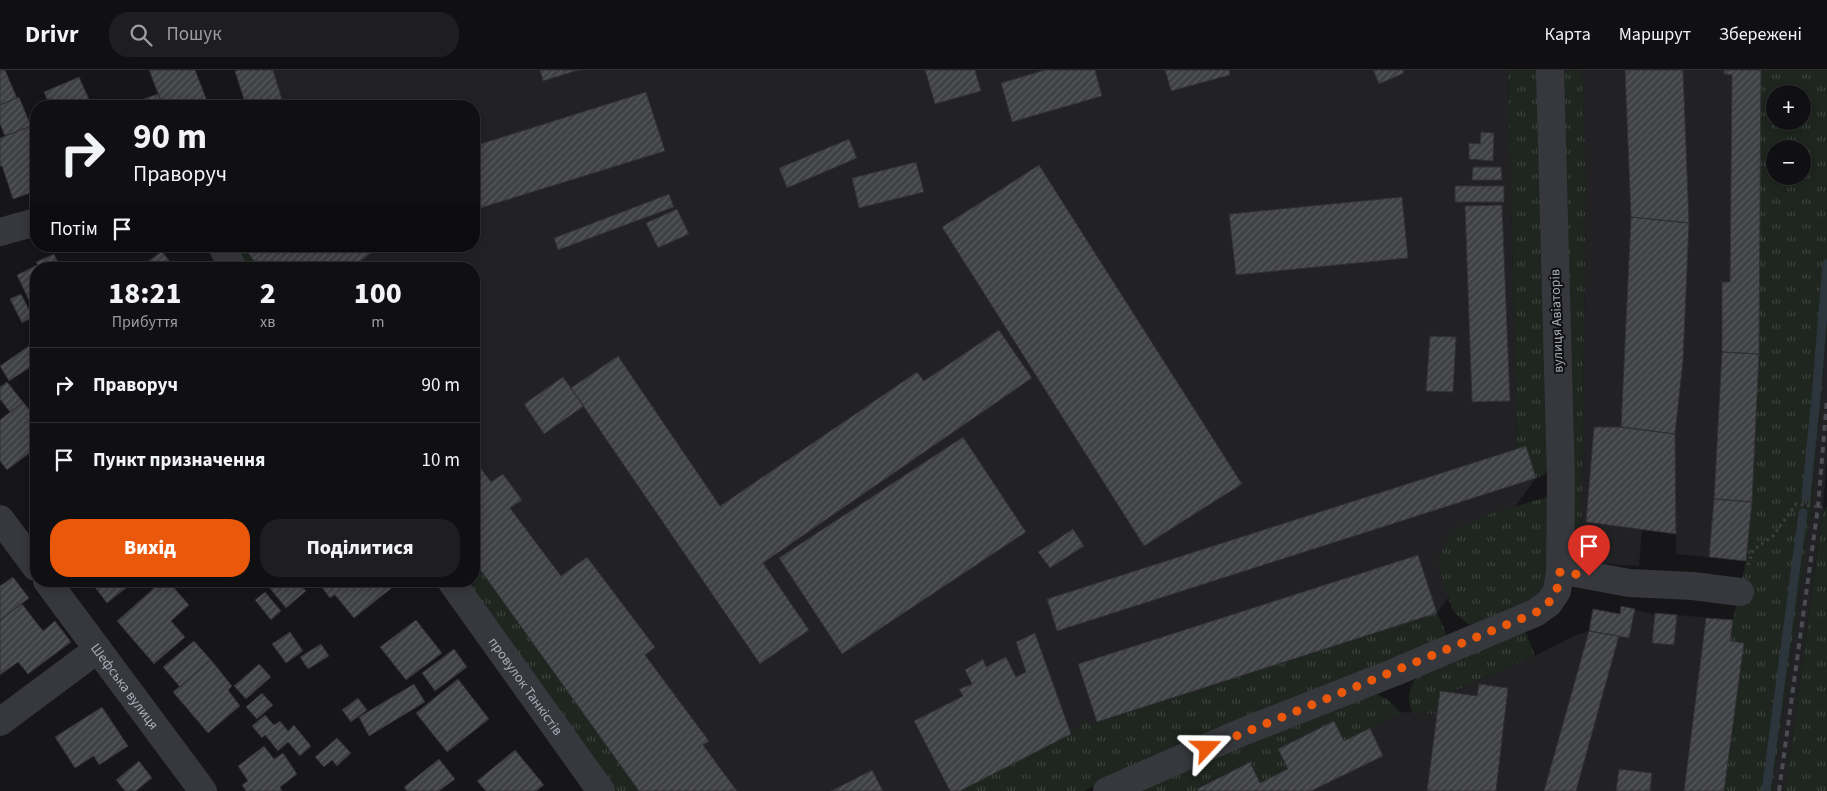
<!DOCTYPE html>
<html lang="uk">
<meta charset="utf-8">
<style>
:root{--surface:#101012;--page:#1e1e20;--text:#f1f3f6;--muted:#9c9d9f;--line:#303032;--accent:#ea580c}
body{margin:0;font-family:"Source Sans 3",sans-serif;background:var(--page);color:var(--text);height:100vh;display:flex;flex-direction:column;font-size:19px;white-space:nowrap}
*{box-sizing:border-box;margin:0}
p{font-size:16px;color:var(--muted)}
.icon{flex:none;width:28px;height:28px;fill:none;stroke:currentColor;stroke-width:2;stroke-linecap:round;stroke-linejoin:round}
.map{position:relative;flex:1;overflow:hidden}
.drawer{position:absolute;left:30px;top:192px;width:450px;height:325px;display:flex;flex-direction:column;background:var(--surface);border-radius:20px;box-shadow:0 2px 12px #0003,0 0 0 1px var(--line)}
.drawer>*{flex:none}
.guide{position:absolute;left:30px;top:30px;width:450px;height:152px;border-radius:20px;box-shadow:0 2px 12px #0003,0 0 0 1px var(--line);background:#101012;color:var(--text);overflow:hidden}
.tools{position:absolute;left:1766px;top:15px;display:grid;gap:10px}
.tools a{display:grid;place-items:center;width:45px;height:45px;border-radius:50%;background:var(--surface);box-shadow:0 2px 12px #0003,0 0 0 1px var(--line);font-size:25px}
.pin{position:absolute;display:grid;place-items:center;width:42px;height:42px;color:#fff;margin:-51px -21px;border-radius:50% 50% 50% 0;rotate:-45deg;box-shadow:0 0 5px #0007}
.pin .icon{rotate:45deg}
.me{position:absolute;width:55px;margin:-28px;rotate:67deg;stroke-linejoin:round;filter:drop-shadow(0 0 4px #0008)}
.turn{display:flex;align-items:center;gap:18px;height:105px;padding:0 20px;font-size:22px}
.turn .icon{width:65px;height:65px;stroke-width:2.5}
.turn b{display:block;font-size:35px;line-height:42px}
.then{display:flex;align-items:center;height:48px;padding:0 20px;background:#0003;gap:10px;font-size:19px}
.eta{display:flex;justify-content:space-evenly;align-items:center;height:85px;text-align:center}
.eta b{font-size:30px;font-weight:800;line-height:35px}
.primary-button{display:flex;gap:10px;margin-top:auto;padding:10px 20px}
.primary-button a{flex:1;height:58px;border-radius:20px;background:var(--accent);color:#fff;font-size:20px;font-weight:800;line-height:58px;text-align:center}
.primary-button a+a{background:var(--page);color:var(--text)}
ul{padding:0;list-style:none}
li{display:flex;align-items:center;gap:15px;height:75px;padding:0 20px;border-top:1px solid var(--line)}
li div{flex:1}
li b{display:block;font-size:19px}
li em{font-style:normal}
header{display:flex;align-items:center;gap:30px;box-sizing:border-box;height:70px;padding:0 25px;background:var(--surface);border-bottom:1px solid var(--line)}
header strong{font-size:24px}
nav{display:flex;gap:28px;margin-inline-start:auto;font-size:18px}
.search{width:350px;height:45px;background:var(--page);display:flex;align-items:center;gap:12px;box-sizing:border-box;padding:0 18px;border-radius:20px;color:var(--muted);font-size:19px}
.map>svg:first-child{display:block}
.built{fill:#222225}
.grass{fill:url(#grass-tufts);fill-rule:evenodd}
.lines{fill:none;stroke-linecap:round;stroke-linejoin:round}
.stream{stroke:#2c353c;stroke-width:9}
.building{fill:url(#building-hatch);stroke:#303034}
.path{stroke:#3d3f44;stroke-width:3;stroke-dasharray:2.5 4;stroke-linecap:butt}
.minor{stroke:#37383d;stroke-width:28}
.rail{stroke:#4a4c52;stroke-width:4;stroke-dasharray:6 5;stroke-linecap:butt}
.route{stroke:#ea580c;stroke-width:9;stroke-dasharray:0 16.2}
.labels{text-anchor:middle;stroke-width:4;stroke-linejoin:round;paint-order:stroke}
.street-label{font-size:14px;fill:#a8adb8;stroke:#111113}
</style>
<header>
<strong>Drivr</strong>
<div class="search"><svg class="icon" aria-label="search" viewBox="0 0 24 24"><circle cx="10" cy="10" r="6"/><path d="M15 15l6 6"/></svg>Пошук</div>
<nav><a>Карта</a><a>Маршрут</a><a>Збережені</a></nav>
</header>
<div class="map">
<svg width="1827" height="721" viewBox="0 0 1827 721">
<defs>
<pattern id="grass-tufts" width="24" height="20" patternUnits="userSpaceOnUse" patternTransform="scale(1.25)"><rect width="24" height="20" fill="#1e261f"/><path d="M3 7l-1-3M5 7V3M7 7l1-3M15 17l-1-3M17 17v-4M19 17l1-3" fill="none" stroke="#3c433d"/></pattern>
<pattern id="building-hatch" width="6" height="6" patternUnits="userSpaceOnUse" patternTransform="scale(1.25)"><rect width="6" height="6" fill="#404145"/><path d="M-1 1l2-2M0 6l6-6M5 7l2-2" fill="none" stroke="#595a5e"/></pattern>
</defs>
<rect width="100%" height="100%" fill="#161618"/>
<path class="built" d="M239 0H1508L1517 378 1526 376 1536 408 1437 543 1090 655 1087 649 1071 664 960 721H639L474 491V199H260L243 176H474V36H246L235 1Z
M1582 0H1761L1759 284 1752 432 1746 491 1676 484V464L1642 460 1639 496 1581 492 1586 111Z
M1827 258V388L1823 436 1785 721H1772L1812 434Z
M1621 536 1655 545V543L1733 550 1731 571 1744 573 1724 721H1198L1197 719 1250 692 1260 712 1288 699 1278 679 1334 651 1344 671 1400 642 1437 644 1440 621 1452 622 1535 586 1574 566 1589 561 1593 539 1619 544Z"/>
<path class="grass" d="M1508 0H1539L1547 398 1545 404 1536 408 1526 376 1517 379Z
M1560 0H1582L1586 111 1581 492 1571 487Z
M1761 0H1827V258L1812 434 1772 721H1724L1744 573 1730 571 1733 550 1746 491 1752 432 1759 284ZM1775 24H1802V51H1775ZM1775 79H1802V106H1775Z
M230 176H243L260 199H242Z
M1547 427 1549 429 1553 498 1541 527 1478 555 1468 554 1453 541 1440 503 1438 489 1442 480 1451 465 1459 457 1490 444Z
M1823 439 1827 440V721H1785Z
M474 491 639 721H610L460 511H474Z
M1437 543 1446 563V569L1120 704 1084 721H960L1071 664 1087 649 1090 655Z
M1524 558 1535 586 1452 622 1440 621 1437 644 1412 643C1407 624 1408 617 1421 602Z
M1376 624 1388 630 1400 642 1344 671 1334 651 1278 679 1288 699 1260 713 1250 692 1197 718 1198 721H1129Z"/>
<g class="lines">
<path class="stream" d="M1806 427 1816 327 1827 194
M1766 721 1803 443"/>
</g>
<path class="building" d="M0 0H5L17 28 0 35Z
M149 0H195L209 36H163Z
M239 0H273L284 36H246L235 1Z
M540 0H579L543 11Z
M925 0H975L981 21 935 34Z
M1045 0H1095L1102 26 1012 52 1001 13Z
M1165 0H1229L1230 5 1171 21Z
M1373 0H1403L1404 3 1379 14Z
M1625 0H1683L1689 153 1631 147Z
M1724 0H1761L1759 284 1722 282V212H1730L1732 5 1724 4Z
M79 7 92 36H50L44 22Z
M646 22 665 81 474 140V76Z
M158 24 163 36H130L129 34Z
M19 27 31 56 5 66 0 54V35Z
M31 56 36 72V121L13 129 2 96H0V68Z
M1481 62 1494 63 1493 91 1469 89V73L1480 74Z
M849 69 857 88 787 118 779 98Z
M916 92 924 122 859 138 852 108Z
M1039 95 1242 414 1144 476 942 157Z
M1473 97H1501L1502 110H1472Z
M1455 116H1504V132H1455Z
M669 124 674 137 558 180 554 168Z
M1402 127 1408 188 1236 205 1229 144Z
M1502 135 1510 331 1472 332 1465 136Z
M677 139 689 164 658 178 646 153Z
M1631 147 1689 153 1683 291 1675 364 1621 357Z
M243 176H380L350 199H260Z
M162 181 173 196 169 199H144L142 196Z
M54 184 61 199H39L36 192Z
M37 195 39 199H36V245L17 205Z
M21 224 33 247 22 253 10 229Z
M999 260 1032 308 763 493 809 560 760 594 571 318 618 286 720 436 917 302 924 311Z
M1430 266 1456 267 1453 322 1426 321Z
M36 271V296L35 294 9 311 0 296Z
M1722 282 1759 284 1752 432 1714 429Z
M563 307 584 336 544 364 524 334Z
M7 312 23 332 10 342 0 329V317Z
M23 332 36 349V378L7 400 0 391V350Z
M1594 357H1621L1675 364 1676 464 1586 452Z
M963 367 1026 462 842 584 779 488Z
M1526 376 1536 408 1057 561 1047 529Z
M480 397 491 412 503 404 522 430 510 438 561 506 587 487 655 577 645 585 709 671 703 675 737 721H639L474 491V401Z
M1714 429 1752 432 1746 491 1709 487Z
M1073 459 1084 476 1050 498 1038 482Z
M1418 485 1437 543 1097 652 1078 594Z
M13 507 29 528 0 550V516Z
M90 511H135L107 533Z
M162 511H168L189 535 171 551 185 567 154 594 117 551Z
M273 511H297L306 521 286 538 268 516Z
M324 511H388L393 517 354 548 335 525 330 528 320 515Z
M265 522 281 541 271 550 255 530Z
M22 534 43 561 55 551 71 572 28 604 18 592 0 605V550Z
M1621 536 1635 539 1629 568 1589 561 1593 539 1620 544Z
M1655 543 1677 545 1674 575 1652 573Z
M1706 548 1733 550 1730 571 1744 573 1724 721H1684Z
M416 550 442 583 406 610 380 577Z
M1589 561 1619 566 1576 721H1544Z
M290 562 303 581 286 593 272 574Z
M1035 563 1071 664 960 721H950L914 651 963 626 959 619 972 614 965 600 983 589 986 597 1006 587 1016 607 1026 602 1016 572Z
M194 571 211 590 180 617 163 597Z
M321 574 329 586 308 599 300 587Z
M454 579 467 597 435 621 422 603Z
M211 590 232 616 228 620 240 636 208 663 173 622Z
M259 594 271 607 246 629 234 616Z
M458 609 489 649 447 682 416 643Z
M414 614 425 632 369 666 359 647Z
M1479 614 1508 618 1496 721H1427L1440 621 1477 626Z
M262 623 273 635 257 649 246 637Z
M358 628 367 640 351 652 342 640Z
M102 637 128 676 99 695 94 686 75 698 55 667Z
M265 645 274 655 280 651 288 661 294 655 311 676 300 686 288 672 278 681 265 665 262 668 252 656Z
M1334 651 1344 671 1370 658 1383 686 1311 721H1198L1197 719 1250 692 1260 713 1288 699 1278 679Z
M337 668 351 683 337 696 332 690 324 697 315 687Z
M264 676 274 689 283 683 297 704 280 717 282 721H246L242 715 248 711 238 696Z
M515 680 544 715 536 721H486L477 711Z
M439 689 455 709 439 721H407L404 717Z
M139 691 152 708 136 721H125L116 710Z
M1619 699 1652 703 1650 721H1616Z
M872 700 883 721H831Z"/>
<g class="lines">
<path class="path" d="M1748 495 1753 480 1773 466 1796 434 1827 438"/>
<g class="minor">
<path d="M0 162 36 152"/>
<path d="M222 176 233 199"/>
<path d="M0 449 36 497"/>
<path d="M1560 502H1570L1629 513 1693 516 1740 522"/>
<path id="s1" d="M47 511 203 721"/>
<path id="s2" d="M451 511 601 721"/>
<path d="M0 652 98 579"/>
<path d="M1107 721 1240 663 1395 602 1535 543 1549 533 1557 521 1560 502 1561 411 1550 0"/>
</g>
<path class="rail" d="M1779 721 1818 437 1827 329"/>
</g>
<g class="lines">
<path class="route" d="M1207 678 1535 543C1555 529 1557 525 1560 502L1589 506"/>
</g>
<g class="labels">
<g class="street-label">
<text transform="translate(1556 251) rotate(-92)" y="5">вулиця Авіаторів</text>
<text dy="5" stroke="none"><textPath href="#s1" startOffset="131">Шефська вулиця</textPath></text>
<text dy="5" stroke="none"><textPath href="#s2" startOffset="129">провулок Танкістів</textPath></text>
</g>
</g>
</svg>
<div class="tools">
<a>+</a>
<a>−</a>
</div>
<div class="pin" style="left:1589px;top:506px;background:#d93025"><svg class="icon" aria-label="arrive" viewBox="0 0 24 24"><path d="M6 21V4h12l-3 4 3 4H6"/></svg></div>
<svg class="me" style="left:1207px;top:678px" viewBox="-20 -20 40 40"><path d="M0-17L14 15 0 8-14 15z" fill="#ea580c" stroke="#fff" stroke-width="4"/></svg>
<div class="guide">
<div class="turn"><svg class="icon" aria-label="right" viewBox="0 0 24 24"><path d="M7 20v-9h11M14 6l5 5-5 5"/></svg><div><b>90 m</b>Праворуч</div></div>
<div class="then">Потім<svg class="icon" aria-label="arrive" viewBox="0 0 24 24"><path d="M6 21V4h12l-3 4 3 4H6"/></svg></div>
</div>
<section class="drawer">
<div class="eta">
<div><b>18:21</b><p>Прибуття</p></div>
<div><b>2</b><p>хв</p></div>
<div><b>100</b><p>m</p></div>
</div>
<ul>
<li><svg class="icon" aria-label="right" viewBox="0 0 24 24"><path d="M7 20v-9h11M14 6l5 5-5 5"/></svg><div><b>Праворуч</b></div><em>90 m</em></li>
<li><svg class="icon" aria-label="arrive" viewBox="0 0 24 24"><path d="M6 21V4h12l-3 4 3 4H6"/></svg><div><b>Пункт призначення</b></div><em>10 m</em></li>
</ul>
<div class="primary-button"><a>Вихід</a><a>Поділитися</a></div>
</section>
</div>
